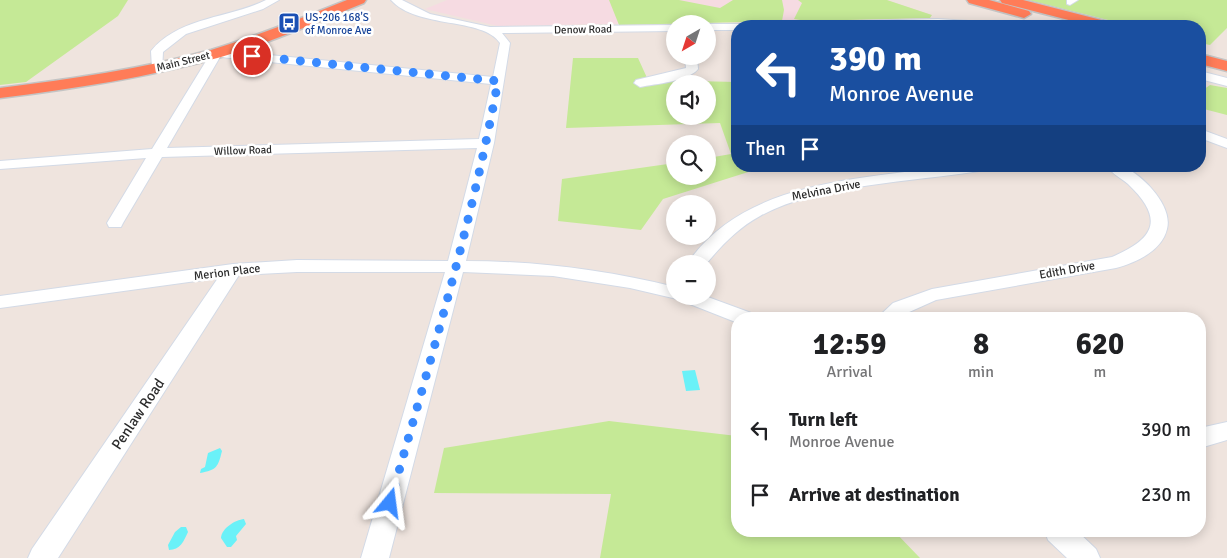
<!DOCTYPE html>
<meta charset="utf-8">
<style>
:root{--surface:#fff;--page:#f2f2f2;--text:#202124;--muted:#757577}
body{margin:0;font-family:Signika,sans-serif;background:var(--page);color:var(--text);height:100vh;display:flex;flex-direction:column;font-size:19px;white-space:nowrap}
*{box-sizing:border-box;margin:0}
p{font-size:16px;color:var(--muted)}
.icon{flex:none;width:28px;height:28px;fill:none;stroke:currentColor;stroke-width:2;stroke-linecap:round;stroke-linejoin:round}
.map{position:relative;flex:1;overflow:hidden}
.side{position:absolute;left:731px;top:312px;width:475px;height:225px;display:flex;flex-direction:column;background:var(--surface);border-radius:20px;box-shadow:0 2px 12px #0003}
.side>*{flex:none}
.hud{position:absolute;left:731px;top:20px;width:475px;height:152px;border-radius:20px;box-shadow:0 2px 12px #0003;background:#1a4fa0;color:#fff;overflow:hidden}
.needle{width:32px;rotate:219deg}
.buttons{position:absolute;left:666px;top:15px;display:grid;gap:10px}
.buttons a{display:grid;place-items:center;width:50px;height:50px;border-radius:50%;background:var(--surface);box-shadow:0 2px 12px #0003;font-size:25px}
.pin{position:absolute;display:grid;place-items:center;width:42px;height:42px;color:#fff;margin:-21px;border:2px solid #fff;border-radius:50%;box-shadow:0 1px 5px #0007}
.me{position:absolute;width:55px;margin:-28px;rotate:16deg;stroke-linejoin:round;filter:drop-shadow(0 0 4px #0008)}
.turn{display:flex;align-items:center;gap:18px;height:105px;padding:0 15px;font-size:22px}
.turn .icon{width:65px;height:65px;stroke-width:2.5}
.turn b{display:block;font-size:35px;line-height:42px}
.then{display:flex;align-items:center;height:48px;padding:0 15px;background:#0003;gap:10px;font-size:19px}
.eta{display:flex;justify-content:space-evenly;align-items:center;height:85px;text-align:center}
.eta b{font-size:30px;font-weight:700;line-height:35px}
ul{padding:0;list-style:none}
li{display:flex;align-items:center;gap:15px;height:65px;padding:0 15px}
li div{flex:1}
li b{display:block;font-size:19px}
li em{font-style:normal}
.map>svg:first-child{display:block}
.medical{fill:#f6dbe2}
.green{fill:#c5e996;fill-rule:evenodd}
.water{fill:#6af1f8}
.lines{fill:none;stroke-linecap:round;stroke-linejoin:round}
.minor-casing{stroke:#d3dae6;stroke-width:2}
.highway-casing{stroke:#c4c4c4;stroke-width:3}
.minor{fill:#fff;fill-rule:evenodd}
.highway{fill:#ff7c58;fill-rule:evenodd}
.route{stroke:#3a8aff;stroke-width:9;stroke-dasharray:0 16.2}
.labels{text-anchor:middle;stroke-width:5;stroke-linejoin:round;paint-order:stroke}
.far-transit-label{font-size:11px;fill:#164399;stroke:#fff;text-anchor:start}
.far-street-label{font-size:11px;fill:#2c2c2c;stroke:#fff}
.street-label{font-size:12px;fill:#2c2c2c;stroke:#fff}
.near-street-label{font-size:15px;fill:#2c2c2c;stroke:#fff}
</style>
<div class="map">
<svg width="1227" height="558" viewBox="0 0 1227 558">
<rect width="100%" height="100%" fill="#efe4de"/>
<path class="medical" d="M447 0H887L932 15 930 18 498 26 425 9Z"/>
<path class="green" d="M0 0H128L118 16 26 82 0 85Z
M609 0H679L720 8 733 0H782L784 10 782 21 619 25Z
M798 0H887L932 15 930 18 806 21 794 19 802 3Z
M1028 0H1227V28L1210 45 1200 43V26H1132Z
M573 58H638L648 80 737 82 738 166H767L663 199 641 230 558 221 562 179 675 163V176H708V158L731 154 720 123 566 128ZM675 84H708V116H675Z
M1210 85 1227 88V115L1200 108V92Z
M609 421 737 436 738 531H894L920 558H600L611 494 434 493 444 448Z"/>
<path class="water" d="M695 370 700 390 686 391 682 371Z
M220 448 222 451C218 467 217 470 200 473L201 469 205 467 208 453Z
M244 519 246 524 236 536 237 540 231 547H227L221 538C222 528 235 520 244 519Z
M181 527H186L188 532C184 541 180 550 169 550L168 545 175 532Z"/>
<g class="lines">
<g class="minor-casing">
<path id="minor" d="M266 0H279L263 9 186 34 163 52 162 71 158 72 152 68 151 51C178 17 230 18 266 0Z
M391 0H402L430 14 490 27 675 25V31L502 33 510 43 494 143 466 261C537 261 606 270 675 287V296H705L754 314 757 319H738V323L677 299 630 288 553 276 463 272 389 558H361L445 272H297L239 275 58 558H28L32 549 218 278 0 308V296L233 264 297 260 448 261 477 148 162 157 123 223 121 227H109L107 223 146 158 0 169V161L152 149 211 53 217 50 493 77 500 43C483 17 417 29 391 0ZM220 57 491 84 479 139 167 148Z
M1067 0H1078L1070 5 1067 4Z
M938 19 999 23 1004 26H771L776 23Z
M708 24H738L743 26H738V30H708Z
M685 56H697L698 69C689 81 655 84 640 87L634 83 636 80 686 68Z
M1200 71 1227 78V86L1200 79Z
M1200 129 1227 139V148L1200 138Z
M949 166H986L979 171C913 182 818 184 760 216 738 228 722 245 706 264H687C744 180 859 180 949 166Z
M1107 166C1112 166 1121 165 1126 168 1144 177 1173 206 1167 229 1162 251 1135 263 1116 268L936 300 907 313 899 319H876L893 303 932 289 1112 257C1155 239 1165 219 1128 184 1121 178 1112 174 1107 166Z
M1227 422V440L1200 448V428Z
M1045 531H1077L1096 549 1100 558H1067L1048 540Z"/>
</g>
<g class="highway-casing">
<path id="highway" d="M347 0H366L364 3C317 22 270 43 221 57 149 77 74 89 0 98V88C71 79 142 69 211 50 257 36 302 18 347 0Z
M967 0H989L1029 11 1031 14 1024 18 969 3Z
M1000 0H1023L1113 23 1115 26H1092L1002 3Z
M1200 54 1227 61V71L1200 64Z"/>
</g>
<use href="#minor" class="minor"/>
<use href="#highway" class="highway"/>
</g>
<g class="lines">
<path class="route" d="M252 56 498 81C472 224 429 364 390 503"/>
</g>
<defs>
<g id="bus-square" transform="scale(1.125)"><rect x="-9" y="-9" width="18" height="18" rx="4" fill="#1a4fb4" stroke="#fff"/><path d="M-5-6H5V4H4V6H2V4H-2V6H-4V4H-5ZM-3.5-4V0h7V-4ZM-3.5 1.2v1.5H-2V1.2ZM2 1.2v1.5H3.5V1.2Z" fill="#fff"/></g>
</defs>
<g fill-rule="evenodd">
<use href="#bus-square" x="289" y="23"/>
</g>
<g class="labels">
<g class="far-transit-label">
<text x="305" y="21">US-206 168'S<tspan x="305" dy="13">of Monroe Ave</tspan></text>
</g>
<g class="far-street-label">
<text transform="translate(583 29) rotate(-1)" y="4">Denow Road</text>
<text transform="translate(183 61) rotate(-14)" y="4">Main Street</text>
<text transform="translate(243 150) rotate(-2)" y="4">Willow Road</text>
</g>
<g class="street-label">
<text transform="translate(826 190) rotate(-11)" y="4">Melvina Drive</text>
<text transform="translate(1067 270) rotate(-10)" y="4">Edith Drive</text>
<text transform="translate(227 272) rotate(-7)" y="4">Merion Place</text>
</g>
<g class="near-street-label">
<text transform="translate(138 414) rotate(-56)" y="5">Penlaw Road</text>
</g>
</g>
</svg>
<div class="buttons">
<a><svg class="needle" viewBox="-14 -14 28 28"><path d="M0-13l5 13h-10z" fill="#e53935"/><path d="M0 13l5-13h-10z" fill="#757577"/></svg></a>
<a><svg class="icon" aria-label="sound" viewBox="0 0 24 24"><path d="M4 9h4l5-4v14l-5-4H4zM17 9q2 3 0 6"/></svg></a>
<a><svg class="icon" aria-label="search" viewBox="0 0 24 24"><circle cx="10" cy="10" r="6"/><path d="M15 15l6 6"/></svg></a>
<a>+</a>
<a>−</a>
</div>
<div class="pin" style="left:252px;top:56px;background:#d93025"><svg class="icon" aria-label="arrive" viewBox="0 0 24 24"><path d="M6 21V4h12l-3 4 3 4H6"/></svg></div>
<svg class="me" style="left:390px;top:503px" viewBox="-20 -20 40 40"><path d="M0-17L14 15 0 8-14 15z" fill="#3a8aff" stroke="#fff" stroke-width="4"/></svg>
<div class="hud">
<div class="turn"><svg class="icon" aria-label="left" viewBox="0 0 24 24"><path d="M17 20v-9H6M10 6l-5 5 5 5"/></svg><div><b>390 m</b>Monroe Avenue</div></div>
<div class="then">Then<svg class="icon" aria-label="arrive" viewBox="0 0 24 24"><path d="M6 21V4h12l-3 4 3 4H6"/></svg></div>
</div>
<section class="side">
<div class="eta">
<div><b>12:59</b><p>Arrival</p></div>
<div><b>8</b><p>min</p></div>
<div><b>620</b><p>m</p></div>
</div>
<ul>
<li><svg class="icon" aria-label="left" viewBox="0 0 24 24"><path d="M17 20v-9H6M10 6l-5 5 5 5"/></svg><div><b>Turn left</b><p>Monroe Avenue</p></div><em>390 m</em></li>
<li><svg class="icon" aria-label="arrive" viewBox="0 0 24 24"><path d="M6 21V4h12l-3 4 3 4H6"/></svg><div><b>Arrive at destination</b></div><em>230 m</em></li>
</ul>
</section>
</div>
